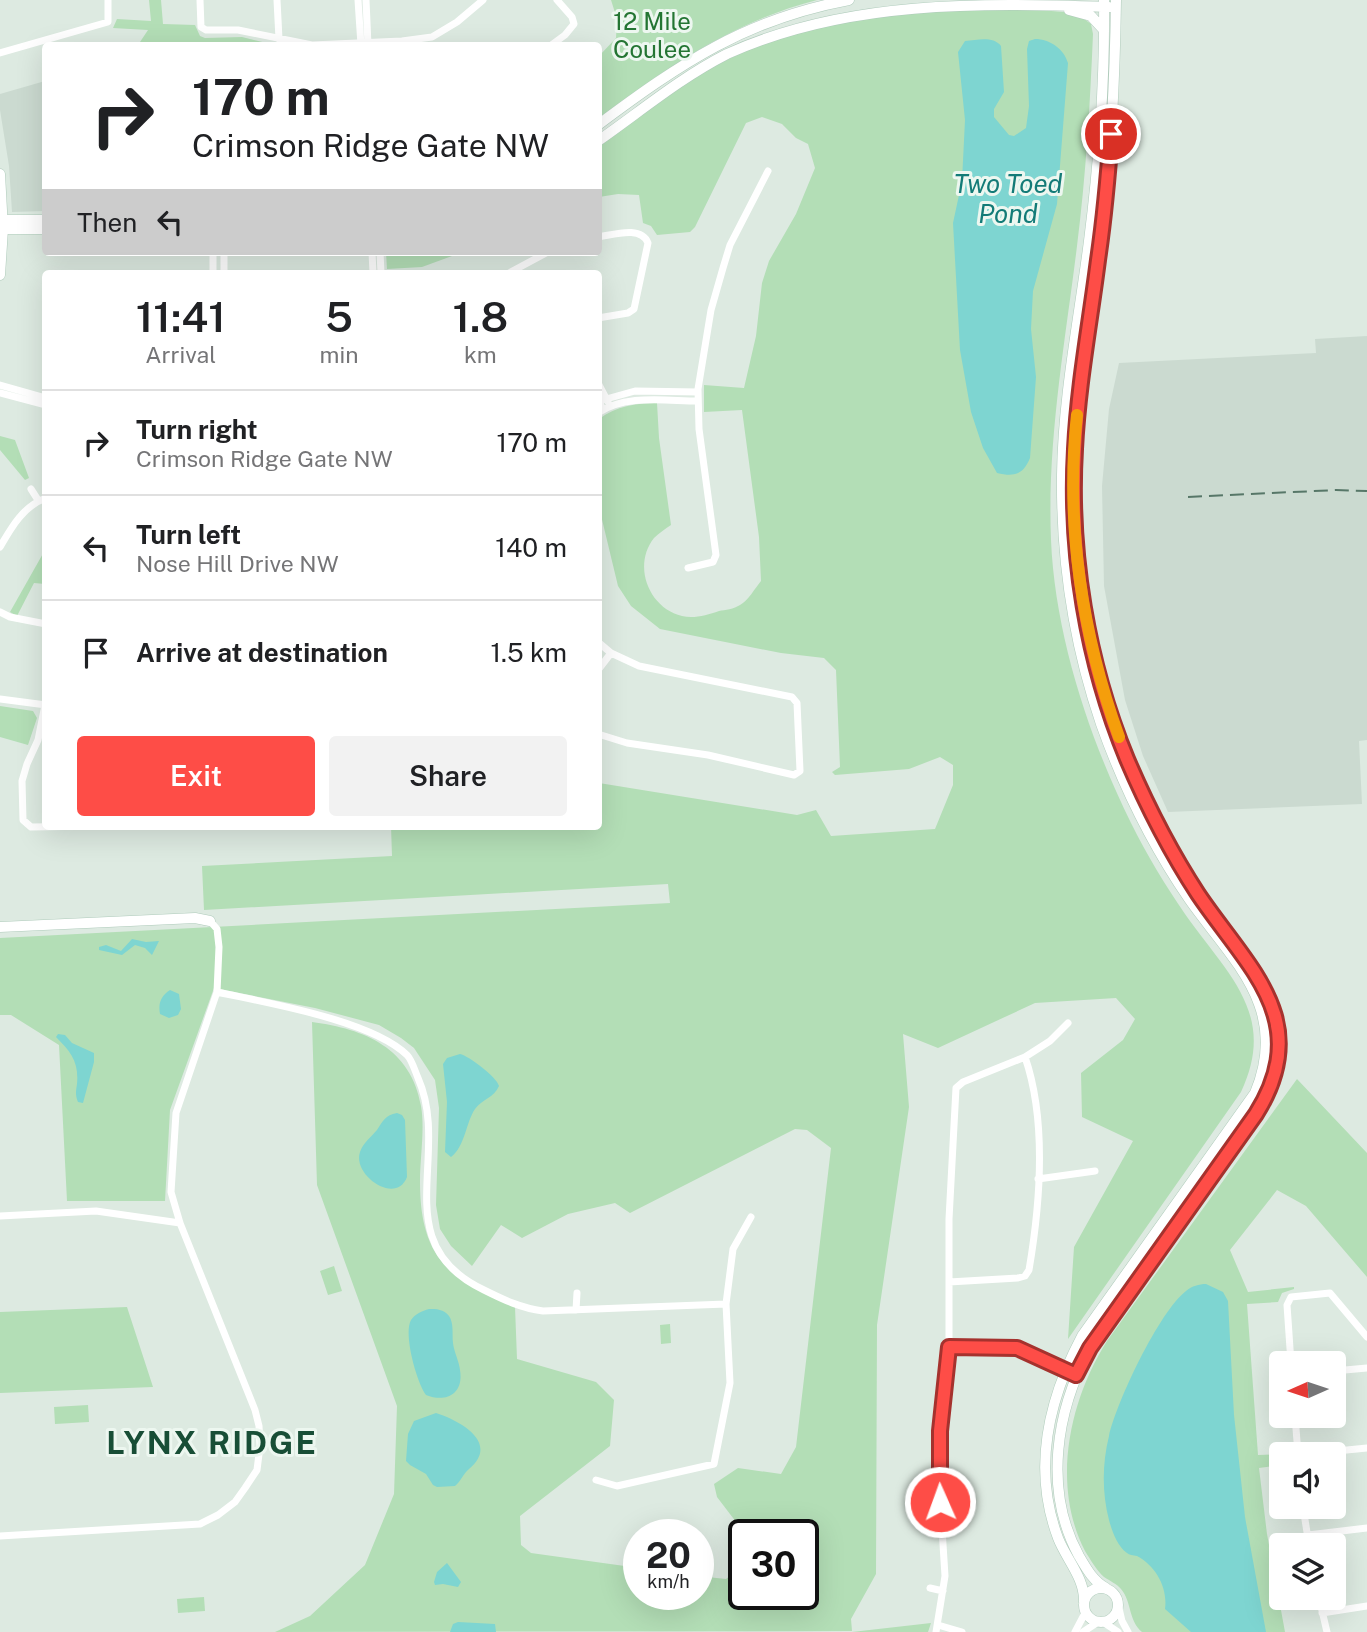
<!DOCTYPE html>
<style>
:root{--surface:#fff;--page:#f2f2f2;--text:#202124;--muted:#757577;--line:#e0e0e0;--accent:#fe4d47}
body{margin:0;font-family:"Public Sans",sans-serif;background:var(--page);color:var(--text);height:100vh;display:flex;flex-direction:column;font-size:26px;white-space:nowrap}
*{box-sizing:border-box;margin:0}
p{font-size:23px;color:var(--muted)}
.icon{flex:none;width:38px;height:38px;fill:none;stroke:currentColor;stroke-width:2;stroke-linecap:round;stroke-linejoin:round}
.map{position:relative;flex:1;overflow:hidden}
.sheet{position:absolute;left:42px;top:270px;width:560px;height:560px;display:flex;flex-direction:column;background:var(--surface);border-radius:7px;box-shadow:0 7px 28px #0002}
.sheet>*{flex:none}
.guide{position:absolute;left:42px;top:42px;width:560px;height:214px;border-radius:7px;box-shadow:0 7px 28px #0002;background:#fff;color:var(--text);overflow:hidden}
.needle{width:46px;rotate:267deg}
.tools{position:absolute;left:1269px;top:1351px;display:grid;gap:14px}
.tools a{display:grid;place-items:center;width:77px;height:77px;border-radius:7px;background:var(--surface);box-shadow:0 7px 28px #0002;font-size:35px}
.speed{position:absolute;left:623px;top:1519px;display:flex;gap:14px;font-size:35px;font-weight:700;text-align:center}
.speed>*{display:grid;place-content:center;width:91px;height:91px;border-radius:50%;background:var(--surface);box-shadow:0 7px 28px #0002;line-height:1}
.speed small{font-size:18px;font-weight:400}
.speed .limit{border:4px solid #111;border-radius:10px;background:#fff;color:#111}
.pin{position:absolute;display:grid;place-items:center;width:60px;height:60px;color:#fff;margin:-30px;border:4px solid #fff;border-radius:50%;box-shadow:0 2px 7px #0007}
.me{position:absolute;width:77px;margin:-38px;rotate:358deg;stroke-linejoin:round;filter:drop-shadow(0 0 5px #0008)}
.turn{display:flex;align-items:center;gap:24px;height:147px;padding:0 35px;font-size:32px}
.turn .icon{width:91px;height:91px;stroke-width:2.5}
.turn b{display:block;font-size:49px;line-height:60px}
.then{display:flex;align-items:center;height:66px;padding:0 35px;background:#0003;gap:14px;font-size:26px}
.eta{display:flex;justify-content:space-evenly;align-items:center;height:119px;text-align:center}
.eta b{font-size:42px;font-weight:600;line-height:49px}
.primary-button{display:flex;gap:14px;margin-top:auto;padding:14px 35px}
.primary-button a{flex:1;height:80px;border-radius:7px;background:var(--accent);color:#fff;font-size:28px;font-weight:600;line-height:80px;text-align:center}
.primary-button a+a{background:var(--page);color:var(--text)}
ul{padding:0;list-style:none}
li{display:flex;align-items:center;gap:21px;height:105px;padding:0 35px;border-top:2px solid var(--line)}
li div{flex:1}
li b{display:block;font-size:26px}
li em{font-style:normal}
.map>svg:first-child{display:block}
.built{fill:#cbdad0}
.green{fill:#b3deb6}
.water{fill:#7ed5d1}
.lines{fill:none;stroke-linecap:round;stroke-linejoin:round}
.secondary-casing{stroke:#afcbbb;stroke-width:11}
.street{stroke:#fff;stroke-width:7}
.secondary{stroke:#fff;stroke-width:10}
.rail{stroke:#577768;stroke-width:2;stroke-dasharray:14 7;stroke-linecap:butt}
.route-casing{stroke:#a5322e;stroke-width:18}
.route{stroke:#fe4d47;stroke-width:12}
.slow{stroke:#f59e0b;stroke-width:12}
.labels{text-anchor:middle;stroke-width:6;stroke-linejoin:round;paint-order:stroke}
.park-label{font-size:24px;fill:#247533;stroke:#edf7f0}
.water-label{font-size:26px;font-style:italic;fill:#137b77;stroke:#edf7f0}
.district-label{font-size:32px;font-weight:bold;letter-spacing:2px;fill:#184e36;stroke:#edf7f0}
</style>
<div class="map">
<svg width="1367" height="1632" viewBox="0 0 1367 1632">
<rect width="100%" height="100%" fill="#ddeae1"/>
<path class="built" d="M45 81V211L12 212 9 166 0 110V94Z
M1367 336V740L1359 741 1362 804 1168 812 1143 756 1125 700 1104 586 1102 486 1109 409 1119 363 1316 353 1315 339Z"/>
<path class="green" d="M149 0H161L163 24 195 25 200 36 205 38 242 37 275 45H138L148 30 113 28 117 19 151 21Z
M611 0H817C732 22 668 67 599 118V56L616 38 617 19Z
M1027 9 1076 13 1091 24 1093 34C1090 105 1086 175 1077 246 1065 344 1047 440 1051 540 1055 635 1089 738 1131 823 1147 855 1165 885 1185 914 1227 974 1278 1014 1241 1092L1068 1339 1074 1247 1133 1141 1082 1117 1081 1073 1123 1040 1135 1019 1116 998 1035 1003 938 1048 903 1034 909 1107 877 1325 876 1574 851 1619 852 1631 275 1632 310 1616 365 1565 394 1494 397 1406 317 1185 312 1022C365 1029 411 1048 421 1106 425 1129 420 1158 420 1181 420 1207 423 1236 439 1258 457 1282 490 1294 515 1307L517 1359 596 1382 614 1400 610 1446 520 1516 521 1545 531 1553 639 1568V1594H698V1576L726 1579 744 1565V1594H803V1535H746L717 1497 714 1484 738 1468 781 1474 796 1447 831 1148 807 1130 795 1129 630 1213 615 1203 568 1214 522 1238 501 1225 472 1266 451 1246 440 1229 436 1205 439 1108 435 1080 414 1048 401 1038 379 1025 315 1008 214 988 170 1110 165 1201H67L59 1045 11 1015H0V938L670 903 668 884 204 910 202 866 392 856 391 826H598L599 783 797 815 816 810 831 836 935 829 953 785V765L940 757 909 769 835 775 832 772 840 767 836 670 824 658 781 653 660 629 631 606 618 586 599 507V419C617 406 635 403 657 403L659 438 671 525C665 529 659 533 654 538 632 566 649 608 682 616 694 619 707 615 719 611 725 610 734 609 740 605 748 601 755 588 761 581L759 537 742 410 704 412V385L744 388 756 336 762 283 769 261 796 214 815 168 808 144 796 138 782 124 762 117 746 123 695 227 690 232 657 235 651 226 643 223 639 195 618 194 599 197V147L665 96 704 71 768 40 880 11Z
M386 252H463L422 267 387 269Z
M0 436 15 440 29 478 25 480 0 450Z
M45 550V584L34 583 17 616 10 612Z
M0 706 33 711 37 718 28 745 0 737Z
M1297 1079 1367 1153V1277L1306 1206 1277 1190 1230 1250 1248 1292 1294 1287V1289L1282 1293 1278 1302 1247 1304 1258 1455 1281 1454V1465L1259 1468 1267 1534 1285 1632H1142C1128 1620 1132 1602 1121 1589 1117 1584 1110 1581 1104 1577 1097 1571 1090 1559 1085 1551 1051 1485 1069 1401 1107 1341Z
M334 1266 342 1291 328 1295 320 1271Z
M127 1307 153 1387 0 1393V1312Z
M670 1324 671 1343 661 1344 660 1325Z
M88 1405 89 1422 55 1424 54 1407Z
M204 1597 205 1611 178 1613 177 1599Z
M931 1623 928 1632H852Z"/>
<path class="water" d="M1035 39C1050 39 1064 49 1068 63L1057 204 1033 291 1031 329 1036 377 1030 458C1023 475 1014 477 997 473L983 448 971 412 960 350 953 223 962 181 965 120 958 52 965 41C978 40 993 36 1001 46L1004 92 994 109V117L1009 135 1014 136 1026 128 1029 106 1027 49 1029 41Z
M132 939 146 942 159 941 152 955 145 948 135 945 122 955 99 950V947L106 945 121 951Z
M170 990 179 994 181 1009 178 1015 169 1018 160 1014C158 1003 161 996 170 990Z
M58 1034 65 1035 72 1043 94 1053V1062L83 1103 78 1102C75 1095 76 1091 77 1084 79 1062 71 1052 56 1037Z
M460 1054C469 1056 497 1077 499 1086 494 1098 482 1099 475 1109 466 1122 465 1147 451 1157L445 1152 447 1102 443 1064 447 1058Z
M397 1113 402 1115 405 1120 407 1177C396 1206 352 1175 360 1152 363 1143 371 1137 377 1130 383 1121 385 1115 397 1113Z
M1206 1284 1223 1292 1228 1301 1234 1415 1245 1517 1266 1632H1191L1165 1609C1168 1588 1156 1566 1137 1556 1133 1555 1129 1555 1127 1553 1117 1546 1112 1531 1109 1520 1102 1493 1102 1464 1109 1436 1117 1401 1159 1312 1186 1291 1192 1286 1199 1284 1206 1284Z
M429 1309C436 1309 444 1309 449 1316 454 1323 452 1334 453 1343 454 1352 459 1361 460 1370 464 1394 446 1403 426 1395 417 1383 403 1334 411 1320 415 1314 422 1311 429 1309Z
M436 1413C461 1421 500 1443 469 1469 463 1474 461 1481 455 1486L437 1487 433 1485 426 1474 410 1465 406 1461 408 1434 414 1421Z
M447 1563 461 1582 458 1587 443 1584 435 1585 434 1582 437 1572Z
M458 1622 495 1624 496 1632H450L453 1624Z"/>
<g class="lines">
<g class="secondary-casing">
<path id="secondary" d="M1069 10 1091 16 1103 29
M598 125C681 63 746 19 849 0
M598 141C641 111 680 78 727 54 846 0 979 3 1109 7
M0 174 3 229 0 275
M0 220H46
M0 229H46
M0 927 195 918 210 921
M1084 1605a17 17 0 1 1 34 0a17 17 0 1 1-34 0Z
M1106 1588C1093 1581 1086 1568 1079 1556 1043 1490 1056 1411 1090 1348L1264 1101C1277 1072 1282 1042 1274 1011 1261 966 1224 932 1199 894 1163 841 1135 784 1114 723 1080 627 1068 522 1076 421 1082 354 1095 287 1103 220 1112 147 1115 73 1116 0
M1084 1602C1085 1578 1066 1559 1058 1538 1032 1469 1049 1398 1082 1336L1255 1093C1267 1064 1270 1034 1259 1004 1246 967 1211 931 1189 899 1152 845 1123 786 1101 724 1074 645 1061 559 1062 475 1063 397 1079 319 1089 241 1099 162 1105 80 1104 0"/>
</g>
<path class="street" d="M200 0 201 27 206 30H238L312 45 402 41 432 37 457 22 483 0
M277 0 279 39
M358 0 361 45
M366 0 368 45
M550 46 565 35 574 24 572 17 557 0
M0 53 108 22V0
M598 237C613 235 641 225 648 243L634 309 628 313 598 318
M224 252V273
M372 252 373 273
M380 252 381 273
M213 273V252
M509 273 548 252
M598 383 608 402
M0 385 46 398
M0 393 46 405
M603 410 599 401 635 391 698 392
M598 413C625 394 666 401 698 401
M31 489 38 500
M0 547C11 528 23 506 46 498
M688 568 713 562 716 555 699 429 698 389 711 310 723 268 730 245 768 171
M0 612 10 617 46 624
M598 642 611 653 639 666 792 697 797 703 800 771 794 775 708 755 627 743 598 734
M598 670 611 653
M0 699 46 705
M45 705 38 740 27 764 22 781 23 820 31 827 98 826
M118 826H140
M217 992C267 1003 371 1020 407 1055 412 1060 415 1071 418 1078 452 1155 385 1243 484 1290 504 1300 521 1308 543 1311L726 1304
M1025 1057 1050 1041 1068 1023
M1038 1179 1095 1171
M0 1216 96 1211 180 1223
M576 1310 577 1293
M949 1347 1017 1348 1065 1370
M1291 1363 1287 1305 1291 1297 1330 1293 1367 1337
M1334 1371 1367 1368
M1295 1416 1298 1454
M1307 1454 1367 1448
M596 1480 617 1486 714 1464 730 1383 726 1304 733 1249 751 1217
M1303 1507 1309 1545
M1308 1535 1367 1528
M0 1536 200 1524 218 1515 235 1502 245 1488 257 1470 260 1446 259 1426 255 1410 180 1223 171 1192 176 1113 217 992 219 947 217 929 210 921
M930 1588 943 1591
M1319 1598 1327 1632
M1118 1604 1122 1621 1128 1632
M1322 1613 1367 1606
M1103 1622 1118 1632
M938 1625 962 1632
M936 1632 945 1576 939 1481 940 1431 949 1347V1219L956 1088 963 1082 1025 1057C1047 1121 1040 1205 1029 1270L1025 1276 1018 1278 949 1282
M1075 1632 1085 1613
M1083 1632 1098 1622"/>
<use href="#secondary" class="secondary"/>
<path class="rail" d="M1188 497 1336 490 1367 491"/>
</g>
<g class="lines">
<g class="route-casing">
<path id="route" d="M940 1502V1431L949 1347 1017 1348 1076 1375 1090 1348 1256 1114C1315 1020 1247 967 1198 894 1170 851 1147 806 1127 759 1087 662 1069 553 1075 449 1078 386 1090 323 1098 260 1104 219 1108 176 1111 134"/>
</g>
<use href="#route" class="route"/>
<path class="slow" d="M1077 415C1065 523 1082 635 1119 737"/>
</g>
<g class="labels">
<g class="park-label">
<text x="652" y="30">12 Mile<tspan x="652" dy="28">Coulee</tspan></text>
</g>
<g class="water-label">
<text x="1008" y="193">Two Toed<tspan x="1008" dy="30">Pond</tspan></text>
</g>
<g class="district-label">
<text x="212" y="1454">LYNX RIDGE</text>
</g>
</g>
</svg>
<div class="tools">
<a><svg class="needle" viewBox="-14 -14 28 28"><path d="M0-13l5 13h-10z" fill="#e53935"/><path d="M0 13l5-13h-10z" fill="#757577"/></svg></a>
<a><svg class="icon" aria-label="sound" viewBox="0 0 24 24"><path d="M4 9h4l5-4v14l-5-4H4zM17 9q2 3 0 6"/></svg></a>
<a><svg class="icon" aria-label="layers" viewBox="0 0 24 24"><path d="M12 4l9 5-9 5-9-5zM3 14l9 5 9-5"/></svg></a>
</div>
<div class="speed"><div>20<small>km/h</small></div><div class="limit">30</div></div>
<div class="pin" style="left:1111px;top:134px;background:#d93025"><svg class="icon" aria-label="arrive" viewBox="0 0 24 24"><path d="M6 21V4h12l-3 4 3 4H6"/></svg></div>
<svg class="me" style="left:940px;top:1502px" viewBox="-20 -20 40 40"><circle r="17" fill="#fe4d47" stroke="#fff" stroke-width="3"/><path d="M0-11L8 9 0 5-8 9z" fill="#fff"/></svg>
<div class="guide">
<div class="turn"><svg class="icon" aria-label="right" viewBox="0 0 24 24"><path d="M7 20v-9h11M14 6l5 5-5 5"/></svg><div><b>170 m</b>Crimson Ridge Gate NW</div></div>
<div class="then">Then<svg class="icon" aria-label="left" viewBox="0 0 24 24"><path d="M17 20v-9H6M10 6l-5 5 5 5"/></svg></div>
</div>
<section class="sheet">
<div class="eta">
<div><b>11:41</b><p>Arrival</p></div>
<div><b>5</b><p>min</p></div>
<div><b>1.8</b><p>km</p></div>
</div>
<ul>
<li><svg class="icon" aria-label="right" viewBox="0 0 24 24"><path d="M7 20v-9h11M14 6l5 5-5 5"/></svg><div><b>Turn right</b><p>Crimson Ridge Gate NW</p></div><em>170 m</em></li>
<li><svg class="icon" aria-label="left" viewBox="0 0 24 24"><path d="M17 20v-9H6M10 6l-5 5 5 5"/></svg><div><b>Turn left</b><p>Nose Hill Drive NW</p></div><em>140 m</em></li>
<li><svg class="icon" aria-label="arrive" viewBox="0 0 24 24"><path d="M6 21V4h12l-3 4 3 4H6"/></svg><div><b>Arrive at destination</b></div><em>1.5 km</em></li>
</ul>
<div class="primary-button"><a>Exit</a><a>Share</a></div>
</section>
</div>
